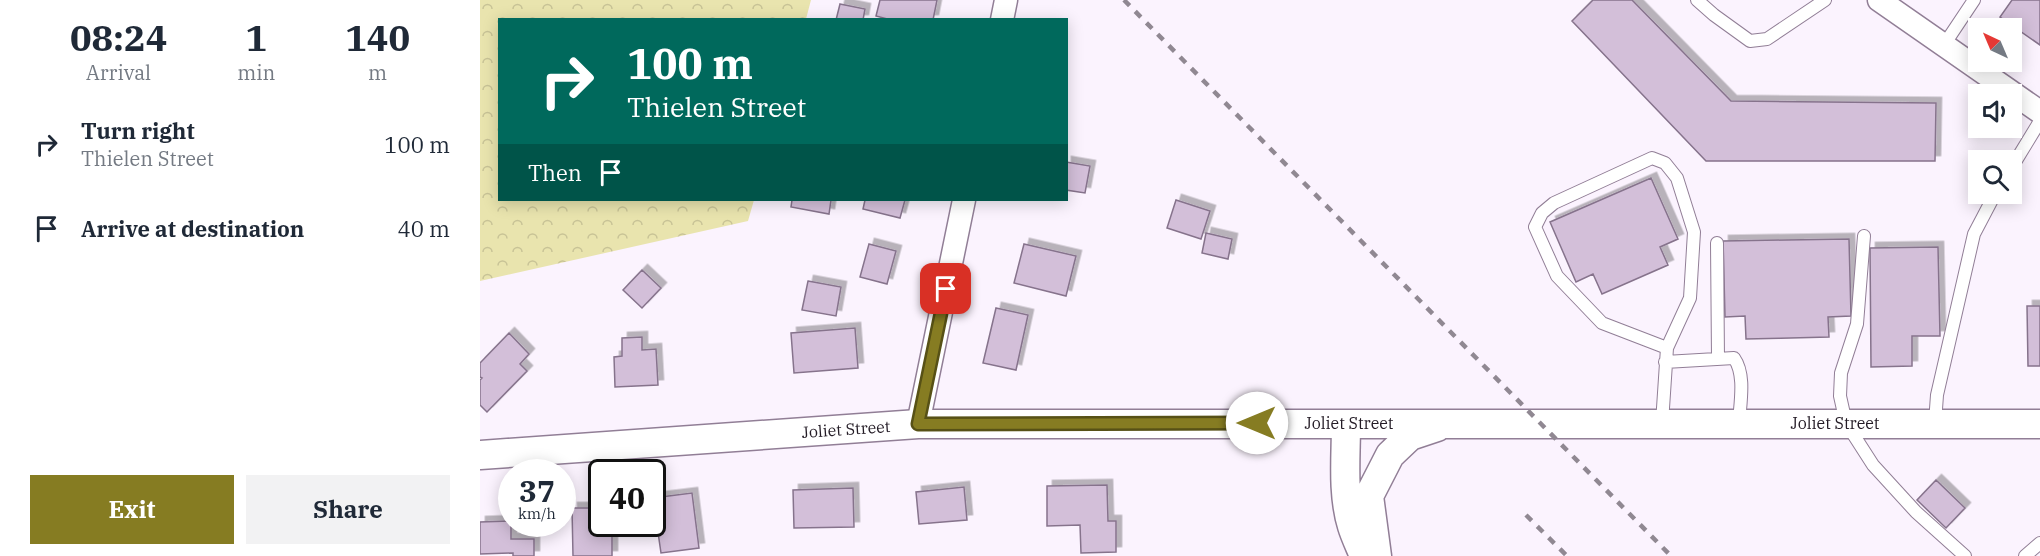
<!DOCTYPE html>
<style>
:root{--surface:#fff;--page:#f2f2f3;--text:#1f2937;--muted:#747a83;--accent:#867c22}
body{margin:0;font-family:"IBM Plex Serif",serif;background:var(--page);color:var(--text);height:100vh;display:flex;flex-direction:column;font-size:22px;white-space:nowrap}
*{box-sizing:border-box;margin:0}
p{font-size:20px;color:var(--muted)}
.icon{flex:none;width:33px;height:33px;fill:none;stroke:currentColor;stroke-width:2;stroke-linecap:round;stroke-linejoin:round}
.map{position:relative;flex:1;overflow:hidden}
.side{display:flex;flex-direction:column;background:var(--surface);width:480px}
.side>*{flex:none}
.top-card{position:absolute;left:18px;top:18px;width:570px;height:183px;border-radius:0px;box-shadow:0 3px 15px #0003;background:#00695c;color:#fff;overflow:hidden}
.needle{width:39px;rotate:316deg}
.controls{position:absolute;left:1488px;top:18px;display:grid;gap:12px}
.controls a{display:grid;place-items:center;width:54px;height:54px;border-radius:0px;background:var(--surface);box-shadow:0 3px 15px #0003;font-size:30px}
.speed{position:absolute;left:18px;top:459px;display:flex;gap:12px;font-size:30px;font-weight:700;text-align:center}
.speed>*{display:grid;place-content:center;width:78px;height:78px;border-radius:50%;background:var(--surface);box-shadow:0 3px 15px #0003;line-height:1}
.speed small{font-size:15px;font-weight:400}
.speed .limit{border:3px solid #111;border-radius:9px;background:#fff;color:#111}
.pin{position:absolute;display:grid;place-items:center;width:51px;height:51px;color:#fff;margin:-26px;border-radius:12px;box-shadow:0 3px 9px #0006}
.me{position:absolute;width:66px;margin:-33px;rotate:270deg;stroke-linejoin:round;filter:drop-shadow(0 0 4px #0008)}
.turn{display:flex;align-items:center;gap:21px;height:126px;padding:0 30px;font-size:27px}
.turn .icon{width:78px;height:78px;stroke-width:2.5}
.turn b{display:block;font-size:42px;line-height:51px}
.then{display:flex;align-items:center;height:57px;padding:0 30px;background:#0003;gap:12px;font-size:22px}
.eta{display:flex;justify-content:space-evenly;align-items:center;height:102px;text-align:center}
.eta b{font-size:36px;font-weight:700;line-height:42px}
.button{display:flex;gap:12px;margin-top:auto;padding:12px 30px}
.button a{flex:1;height:69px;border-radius:0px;background:var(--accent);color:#fff;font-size:24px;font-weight:700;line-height:69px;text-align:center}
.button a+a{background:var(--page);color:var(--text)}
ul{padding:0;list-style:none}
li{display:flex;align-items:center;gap:18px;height:84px;padding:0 30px}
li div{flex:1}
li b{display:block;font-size:22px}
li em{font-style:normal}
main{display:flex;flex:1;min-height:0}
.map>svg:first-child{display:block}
.park{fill:url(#park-crowns)}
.building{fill:#d3bfd9;stroke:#86738c;stroke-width:1.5;filter:url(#shadow)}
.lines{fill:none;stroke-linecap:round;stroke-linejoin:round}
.service-casing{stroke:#917e96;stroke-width:14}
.minor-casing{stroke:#917e96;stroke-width:25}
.tertiary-casing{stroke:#917e96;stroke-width:31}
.service{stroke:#fff;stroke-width:12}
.minor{stroke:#fff;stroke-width:22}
.tertiary{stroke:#fff;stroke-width:28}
.rail{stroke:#908892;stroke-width:4.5;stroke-dasharray:8 8;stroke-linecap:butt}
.route-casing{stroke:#575116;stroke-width:15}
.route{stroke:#867c22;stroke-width:10}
.labels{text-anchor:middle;stroke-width:4.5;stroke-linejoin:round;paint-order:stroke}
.street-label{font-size:16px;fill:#231b25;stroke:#fff}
</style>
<main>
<section class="side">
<div class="eta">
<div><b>08:24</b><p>Arrival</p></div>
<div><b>1</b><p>min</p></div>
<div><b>140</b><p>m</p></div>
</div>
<ul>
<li><svg class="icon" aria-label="right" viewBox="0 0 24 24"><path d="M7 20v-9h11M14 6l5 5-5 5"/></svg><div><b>Turn right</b><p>Thielen Street</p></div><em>100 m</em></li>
<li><svg class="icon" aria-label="arrive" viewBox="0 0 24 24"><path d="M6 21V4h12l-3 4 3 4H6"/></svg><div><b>Arrive at destination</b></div><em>40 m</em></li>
</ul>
<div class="button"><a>Exit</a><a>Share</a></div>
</section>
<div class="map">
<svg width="1560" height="556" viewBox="0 0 1560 556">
<defs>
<pattern id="park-crowns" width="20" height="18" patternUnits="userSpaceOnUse" patternTransform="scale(1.5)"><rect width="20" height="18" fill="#e9e4ae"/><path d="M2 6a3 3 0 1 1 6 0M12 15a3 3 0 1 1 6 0" fill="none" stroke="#c8c396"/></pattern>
<filter id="shadow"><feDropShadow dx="5.5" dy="-5.5" stdDeviation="0" flood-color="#0004"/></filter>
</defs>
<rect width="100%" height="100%" fill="#fbf3fe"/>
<path class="park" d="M0 0H331L326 19 20 20V200H274L268 221 0 281Z"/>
<path class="building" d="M400 0H457L453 20H411L396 16Z
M1113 0H1152L1251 101 1456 103 1455 161H1226L1092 21Z
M1532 0H1560V45L1520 17Z
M360 4 385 9 383 20H356Z
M586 162 610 166 605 193 586 190Z
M1171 178 1198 239 1180 247 1188 265 1122 294 1113 274 1096 282 1070 222Z
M312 200H351L349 214 311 207Z
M385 200H425L420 218 383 209Z
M696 200 730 211 721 239 687 228Z
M726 233 752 239 748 259 722 253Z
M1369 239 1371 316 1348 317 1349 337 1266 339 1265 316 1245 317 1243 241Z
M389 244 416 251 407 284 380 277Z
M544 244 596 256 586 296 534 283Z
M1458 247 1460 336H1432V366L1391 367 1390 248Z
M162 270 181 288 162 308 143 290Z
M328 281 361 287 356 316 322 310Z
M1547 306H1560V366H1548Z
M516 308 548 315 536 370 503 363Z
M375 328 378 368 314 373 311 333Z
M29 333 49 354 40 364 47 371 7 412 0 405V380L2 378 0 377V363Z
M162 337V350L176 349 178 385 135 387 134 357 142 356V338Z
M1456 480 1485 508 1466 528 1437 500Z
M627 485 628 521H636V552L601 553 600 525 567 526V486Z
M484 487 487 520 439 524 436 492Z
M373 488 374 527 314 528 313 490Z
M212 493 219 548 181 553 173 498Z
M92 508H122V524H132V556H93Z
M31 521V539H54V556H33V553L0 554V522Z"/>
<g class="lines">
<g class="service-casing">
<path id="service" d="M1217 0 1234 15 1270 41 1287 39 1345 0
M1464 45 1494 0
M1532 167 1560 121
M1384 236 1377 324 1361 373 1360 396 1366 423 1393 465 1436 512 1485 556
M1237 243 1238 358
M1185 362 1254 358C1266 375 1260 403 1259 423
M1182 423 1187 348 1210 298 1214 232 1197 178 1185 163 1172 158 1074 203 1062 213 1055 227 1077 276 1122 323 1187 348
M1455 423 1457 395 1494 234 1515 194
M1545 556 1560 543"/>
</g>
<g class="minor-casing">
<path id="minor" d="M1399 0 1560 112
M522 20 526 0
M438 424 484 200"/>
</g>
<g class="tertiary-casing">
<path id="tertiary" d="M866 424C866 456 862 494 872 526 875 536 880 546 884 556
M0 455 438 424H1560
M897 556 889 496 910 455 930 436 957 427"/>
</g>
<use href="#service" class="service"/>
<use href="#minor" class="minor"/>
<use href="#tertiary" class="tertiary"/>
<path class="rail" d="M644 0 1191 556
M1046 515 1087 556"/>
</g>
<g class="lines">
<g class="route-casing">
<path id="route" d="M466 289 438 424 777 423"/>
</g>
<use href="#route" class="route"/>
</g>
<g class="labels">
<g class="street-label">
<text x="869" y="429">Joliet Street</text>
<text x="1355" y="429">Joliet Street</text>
<text transform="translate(366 429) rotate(-4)" y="6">Joliet Street</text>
</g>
</g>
</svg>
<div class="controls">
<a><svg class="needle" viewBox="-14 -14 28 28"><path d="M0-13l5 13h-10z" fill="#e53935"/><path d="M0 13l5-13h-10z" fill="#747a83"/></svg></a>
<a><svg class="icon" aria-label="sound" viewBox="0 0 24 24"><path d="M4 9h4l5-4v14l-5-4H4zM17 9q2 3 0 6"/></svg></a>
<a><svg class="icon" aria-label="search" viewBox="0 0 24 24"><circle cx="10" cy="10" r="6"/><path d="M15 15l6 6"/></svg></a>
</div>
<div class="speed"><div>37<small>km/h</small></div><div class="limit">40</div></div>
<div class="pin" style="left:466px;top:289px;background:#d93025"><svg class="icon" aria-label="arrive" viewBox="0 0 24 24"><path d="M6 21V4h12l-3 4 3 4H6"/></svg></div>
<svg class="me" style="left:777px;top:423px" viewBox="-20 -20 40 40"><circle r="19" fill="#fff"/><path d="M0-13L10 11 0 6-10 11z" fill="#867c22"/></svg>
<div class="top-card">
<div class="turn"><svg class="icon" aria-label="right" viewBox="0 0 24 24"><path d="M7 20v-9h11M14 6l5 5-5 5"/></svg><div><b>100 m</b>Thielen Street</div></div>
<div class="then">Then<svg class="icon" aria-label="arrive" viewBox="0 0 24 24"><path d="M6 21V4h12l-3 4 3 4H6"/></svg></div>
</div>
</div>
</main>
